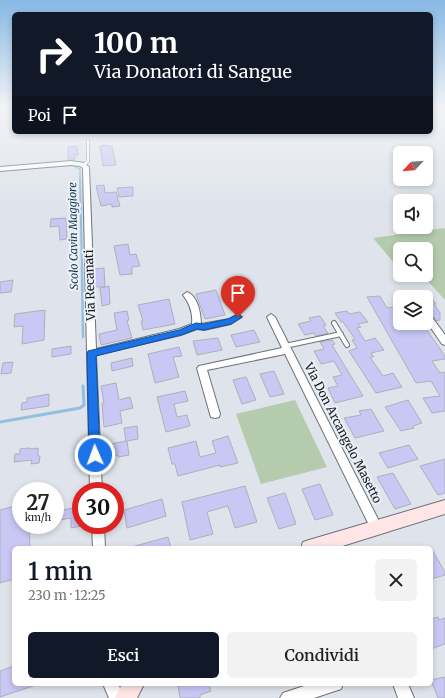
<!DOCTYPE html>
<html lang="it">
<meta charset="utf-8">
<style>
:root{--surface:#fff;--page:#f2f2f2;--text:#222;--muted:#767676;--accent:#111827}
body{margin:0;font-family:Merriweather,serif;background:var(--page);color:var(--text);height:100vh;display:flex;flex-direction:column;font-size:15px;white-space:nowrap}
*{box-sizing:border-box;margin:0}
p{font-size:13px;color:var(--muted)}
.icon{flex:none;width:22px;height:22px;fill:none;stroke:currentColor;stroke-width:2;stroke-linecap:round;stroke-linejoin:round}
.map{position:relative;flex:1;overflow:hidden}
.panel{position:absolute;left:12px;top:546px;width:421px;height:140px;display:flex;flex-direction:column;background:var(--surface);border-radius:6px;box-shadow:0 2px 6px #0003}
.panel>*{flex:none}
.hud{position:absolute;left:12px;top:12px;width:421px;height:122px;border-radius:6px;box-shadow:0 2px 6px #0003;background:#111827;color:#fff;overflow:hidden}
.needle{width:26px;rotate:244deg}
.buttons{position:absolute;left:393px;top:146px;display:grid;gap:8px}
.buttons a{display:grid;place-items:center;width:40px;height:40px;border-radius:6px;background:var(--surface);box-shadow:0 2px 6px #0003;font-size:20px}
.speed{position:absolute;left:12px;top:482px;display:flex;gap:8px;font-size:20px;font-weight:700;text-align:center}
.speed>*{display:grid;place-content:center;width:52px;height:52px;border-radius:50%;background:var(--surface);box-shadow:0 2px 6px #0003;line-height:1}
.speed small{font-size:10px;font-weight:400}
.speed .limit{border:6px solid #d22;background:#fff;color:#111}
.pin{position:absolute;display:grid;place-items:center;width:34px;height:34px;color:#fff;margin:-41px -17px;border-radius:50% 50% 50% 0;rotate:-45deg;box-shadow:0 0 4px #0007}
.pin .icon{rotate:45deg}
.me{position:absolute;width:44px;margin:-22px;rotate:358deg;stroke-linejoin:round;filter:drop-shadow(0 0 3px #0008)}
.turn{display:flex;align-items:center;gap:14px;height:84px;padding:0 16px;font-size:18px}
.turn .icon{width:52px;height:52px;stroke-width:2.5}
.turn b{display:block;font-size:28px;line-height:34px}
.then{display:flex;align-items:center;height:38px;padding:0 16px;background:#0003;gap:8px;font-size:15px}
.round{display:grid;place-items:center;flex:none;width:42px;height:42px;border-radius:6px;background:var(--page)}
.overview{display:flex;align-items:center;justify-content:space-between;height:68px;padding:0 16px}
h1{font-size:24px;font-weight:600;line-height:30px;color:var(--accent)}
.cta{display:flex;gap:8px;margin-top:auto;padding:8px 16px}
.cta a{flex:1;height:46px;border-radius:6px;background:var(--accent);color:#fff;font-size:16px;font-weight:600;line-height:46px;text-align:center}
.cta a+a{background:var(--page);color:var(--text)}
.map>svg:first-child{display:block}
.green{fill:#b4cbae}
.lines{fill:none;stroke-linecap:round;stroke-linejoin:round}
.stream-far3{stroke:#95bfde;stroke-width:1.5}
.stream-far2{stroke:#95bfde;stroke-width:2}
.stream-far1{stroke:#95bfde;stroke-width:2.5}
.stream{stroke:#95bfde;stroke-width:3}
.building{fill:#c9c7f4;stroke:#afafb8}
.lane-far1-casing{stroke:#6d7279;stroke-width:3.5}
.lane-casing{stroke:#6d7279;stroke-width:6}
.street-casing{stroke:#6d7279;stroke-width:2}
.secondary-casing{stroke:#6d7279;stroke-width:2}
.lane-far1{stroke:#fff;stroke-width:2.5}
.lane{stroke:#fff;stroke-width:4}
.street{fill:#fff;fill-rule:evenodd}
.secondary{fill:#ffe5e5;fill-rule:evenodd}
.route{fill:#1a73e8;stroke:#114b97}
.labels{text-anchor:middle;stroke-width:4;stroke-linejoin:round;paint-order:stroke}
.far-water-label{font-size:11px;font-style:italic;fill:#113248;stroke:#ecf1f9}
.street-label{font-size:12px;fill:#17191c;stroke:#ecf1f9}
</style>
<div class="map">
<svg width="445" height="698" viewBox="0 0 445 698">
<rect width="100%" height="100%" fill="#dfe4ec"/>
<path class="green" d="M444 228 445 229V300L422 275H426V249H400V270L373 238Z
M295 400 327 467 261 484 236 414Z"/>
<g class="lines">
<path class="stream-far3" d="M442 108 445 111
M0 171 72 165 80 169V179"/>
<path class="stream-far2" d="M80 178 82 268"/>
<path class="stream-far1" d="M82 267 83 337"/>
<path class="stream" d="M0 422 80 408 84 405 83 386"/>
</g>
<path class="building" d="M106 145V146H112L116 165 103 166 100 146Z
M77 146 78 155H75V159H68V147Z
M104 185 105 193 116 192 120 206 112 207V204L101 206 96 186Z
M133 187V196L119 197 117 188Z
M66 218 67 239 60 240 59 226 50 227 51 219Z
M128 244 130 255 136 254 140 266 132 267V274L120 275 114 246Z
M104 268 105 287H95L94 269Z
M13 280 11 292 0 293V282Z
M109 286 110 304 102 306 100 288Z
M216 290 225 315 205 319 196 294Z
M426 290 436 304H434L440 313V320L436 321 433 316 428 315 426 311Z
M380 296 387 308 400 306V323H422L445 356V359L432 361 440 373 445 372V411L432 413 423 398 440 396 431 381 416 383 367 297Z
M169 299 175 324 143 330 141 321H143L138 305Z
M45 310 44 340 22 344 23 326 14 327 15 314Z
M127 311 129 320 127 321 132 338 101 345 99 334 117 330 114 313Z
M347 311 349 314 360 312 368 322 358 324 361 327 357 328 365 341 375 338 384 350 371 353 374 357H370L383 376 393 373 402 387 376 393 349 351 357 348 352 340 355 339 343 322H341L335 313Z
M320 316 326 325 323 326 328 333 316 336 314 333 305 335 298 324 311 321 309 318Z
M254 330 260 342 236 347 231 335Z
M218 338 222 350 197 355 193 341Z
M332 340 335 344 332 345 363 396 335 403 328 388 338 386 333 377 342 375 334 361 321 364 314 351 324 349 320 342Z
M71 346V354L52 357V349Z
M179 347 182 356 173 357 179 377 155 383 148 354Z
M132 358 133 366 112 371 111 363Z
M13 362 11 373 1 374 3 363Z
M274 371 284 394 270 397 260 374Z
M246 377 256 400 242 404 233 380Z
M116 383 119 400 130 397 133 408 120 411 122 423 104 427 102 403H104L101 386Z
M185 391 188 401 174 404 177 417 187 415 190 426 166 432 157 397Z
M49 394V406L21 410 22 403 27 402V398Z
M408 400 422 423 413 426 414 428 401 431 385 407Z
M371 409 384 431 355 438 344 418 361 415 359 411Z
M137 426 138 439 127 441 129 455 118 457V455L112 456 111 444 126 441 124 428Z
M228 436 238 463 220 467V465L178 476 175 464H172L168 448 196 441 200 457 216 453 212 441Z
M409 445 418 459 388 468 379 453Z
M28 448 32 449 38 448V456H40L39 463 31 464 32 460 14 462 15 454H20V449Z
M445 459V493L438 495 420 466Z
M393 473 411 504 395 509 377 477Z
M320 484 333 515 315 520 302 489Z
M245 486 257 522 235 528 228 506 207 512 213 534 190 540 182 502Z
M285 493 296 524 279 529 267 498Z
M162 499 166 516 127 528 124 510Z
M15 506 14 517 21 516V525H29L30 548H14V579L0 583V510Z
M81 507V526L71 528V518L55 521V511Z
M168 537 171 548H135V546Z
M431 548 445 572V575L431 579Z
M438 617 439 620 445 618V644L431 649V619Z
M14 666V684H36V685L0 697V671Z
M445 677V698H438L431 680Z
M186 684H209L211 691 200 695V698H180L178 686Z"/>
<g class="lines">
<g class="lane-far1-casing">
<path id="lane-far1" d="M84 165 88 161V141"/>
</g>
<g class="lane-casing">
<path id="lane" d="M334 323 347 345
M285 346 341 334"/>
</g>
<g class="street-casing">
<path id="street" d="M71 161 84 163 89 167 96 349 179 329 192 324C193 313 190 304 183 295L187 292C198 296 201 314 201 324L229 319 238 314 242 317 231 324 204 330 197 329 181 335 96 355 102 491H90L83 168 80 166 71 165 0 171V167Z
M271 314 275 317 380 523 382 527 380 531 376 533 372 531 285 354 207 370 220 414 219 417 215 418 211 417 210 414 197 368 199 366 282 348 267 317Z
M429 316 432 317 445 335V345L442 344 426 321V317Z
M92 525H104L105 548H93Z
M103 684H118L125 698H109Z
M310 684H343L341 689 314 698H280L283 693Z
M393 684H408L414 698H398Z"/>
</g>
<g class="secondary-casing">
<path id="secondary" d="M445 500V514L336 548H301L303 542 309 540Z
M122 684H144L137 698H115Z"/>
</g>
<use href="#lane-far1" class="lane-far1"/>
<use href="#lane" class="lane"/>
<use href="#street" class="street"/>
<use href="#secondary" class="secondary"/>
</g>
<linearGradient id="sky" x2="0" y2="1"><stop stop-color="#87b8e4"/><stop offset="0.52" stop-color="#f1f3f6"/><stop offset="1" stop-color="#f1f3f6" stop-opacity="0"/></linearGradient>
<rect width="445" height="206" fill="url(#sky)"/>
<path class="route" d="M238 314 242 317 231 324 204 330 197 329 181 335 96 356 100 455 99 458 95 460 91 458 89 455 87 353 88 351 179 330 196 323 204 324 228 319Z"/>
<g class="labels">
<g class="far-water-label">
<text transform="translate(73 236) rotate(-91)" y="4">Scolo Cavin Maggiore</text>
</g>
<g class="street-label">
<text transform="translate(90 285) rotate(-92)" y="4">Via Recanati</text>
<text transform="translate(343 433) rotate(63)" y="4">Via Don Arcangelo Masetto</text>
</g>
</g>
</svg>
<div class="buttons">
<a><svg class="needle" viewBox="-14 -14 28 28"><path d="M0-13l5 13h-10z" fill="#e53935"/><path d="M0 13l5-13h-10z" fill="#767676"/></svg></a>
<a><svg class="icon" aria-label="sound" viewBox="0 0 24 24"><path d="M4 9h4l5-4v14l-5-4H4zM17 9q2 3 0 6"/></svg></a>
<a><svg class="icon" aria-label="search" viewBox="0 0 24 24"><circle cx="10" cy="10" r="6"/><path d="M15 15l6 6"/></svg></a>
<a><svg class="icon" aria-label="layers" viewBox="0 0 24 24"><path d="M12 4l9 5-9 5-9-5zM3 14l9 5 9-5"/></svg></a>
</div>
<div class="speed"><div>27<small>km/h</small></div><div class="limit">30</div></div>
<div class="pin" style="left:238px;top:317px;background:#d93025"><svg class="icon" aria-label="arrive" viewBox="0 0 24 24"><path d="M6 21V4h12l-3 4 3 4H6"/></svg></div>
<svg class="me" style="left:95px;top:455px" viewBox="-20 -20 40 40"><circle r="17" fill="#1a73e8" stroke="#fff" stroke-width="3"/><path d="M0-11L8 9 0 5-8 9z" fill="#fff"/></svg>
<div class="hud">
<div class="turn"><svg class="icon" aria-label="right" viewBox="0 0 24 24"><path d="M7 20v-9h11M14 6l5 5-5 5"/></svg><div><b>100 m</b>Via Donatori di Sangue</div></div>
<div class="then">Poi<svg class="icon" aria-label="arrive" viewBox="0 0 24 24"><path d="M6 21V4h12l-3 4 3 4H6"/></svg></div>
</div>
<section class="panel">
<div class="overview"><div><h1>1 min</h1><p>230 m · 12:25</p></div><a class="round"><svg class="icon" aria-label="close" viewBox="0 0 24 24"><path d="M6 6l12 12M18 6L6 18"/></svg></a></div>
<div class="cta"><a>Esci</a><a>Condividi</a></div>
</section>
</div>
